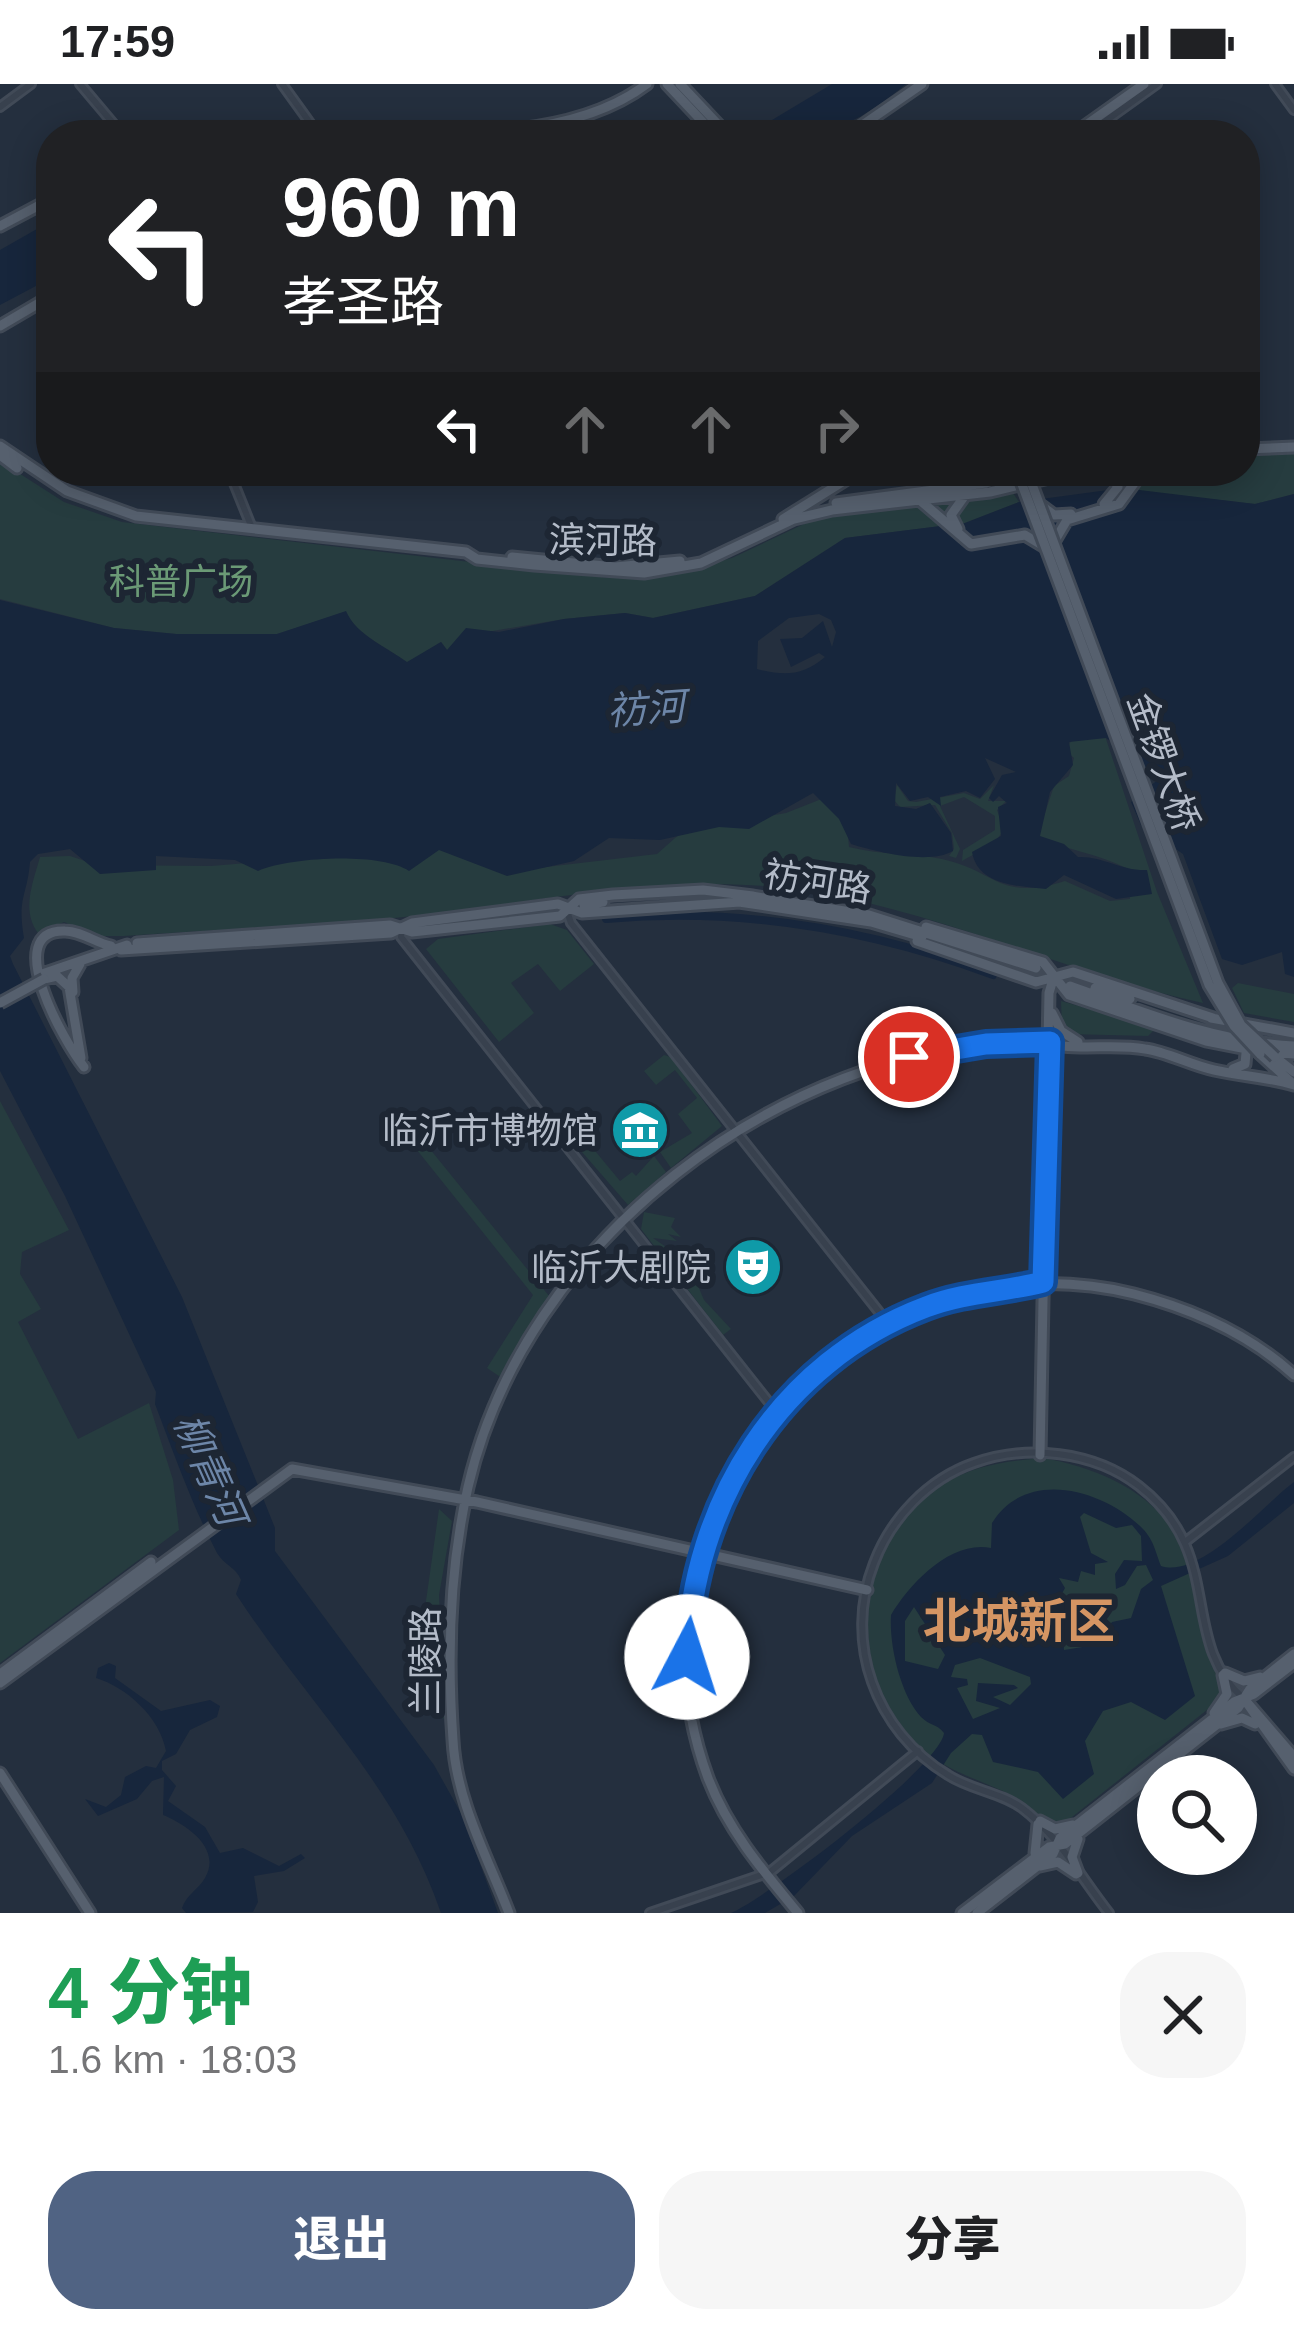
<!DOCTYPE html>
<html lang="zh">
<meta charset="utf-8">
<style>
:root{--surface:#fff;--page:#f6f6f6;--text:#202124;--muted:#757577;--accent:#506383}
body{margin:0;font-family:Helvetica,"Noto Sans SC",sans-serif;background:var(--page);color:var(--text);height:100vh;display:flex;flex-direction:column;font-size:45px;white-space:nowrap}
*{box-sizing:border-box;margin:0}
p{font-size:39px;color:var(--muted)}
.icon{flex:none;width:66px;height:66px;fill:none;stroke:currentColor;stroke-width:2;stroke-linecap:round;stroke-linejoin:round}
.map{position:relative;height:1829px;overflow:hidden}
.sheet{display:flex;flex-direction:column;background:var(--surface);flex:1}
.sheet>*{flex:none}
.top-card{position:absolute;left:36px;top:36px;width:1224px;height:366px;border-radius:48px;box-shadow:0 6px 30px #0003;background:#202124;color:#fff;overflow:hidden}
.fabs{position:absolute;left:1137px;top:1671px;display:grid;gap:24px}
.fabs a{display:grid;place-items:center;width:120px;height:120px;border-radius:50%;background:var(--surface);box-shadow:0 6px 30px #0003;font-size:60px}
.pin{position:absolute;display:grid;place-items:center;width:102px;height:102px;color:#fff;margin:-51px;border:6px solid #fff;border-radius:50%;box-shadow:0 3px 12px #0007}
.me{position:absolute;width:132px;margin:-66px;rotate:5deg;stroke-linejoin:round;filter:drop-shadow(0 0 9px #0008)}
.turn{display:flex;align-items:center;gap:42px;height:252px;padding:0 48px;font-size:54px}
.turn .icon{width:156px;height:156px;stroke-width:2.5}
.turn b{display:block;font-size:84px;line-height:102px}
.lanes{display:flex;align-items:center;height:114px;padding:0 48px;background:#0003;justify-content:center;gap:60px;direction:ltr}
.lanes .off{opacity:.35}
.round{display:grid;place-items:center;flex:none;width:126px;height:126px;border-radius:48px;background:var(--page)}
.overview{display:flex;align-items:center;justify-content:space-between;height:204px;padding:0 48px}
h1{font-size:72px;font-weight:800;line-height:90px;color:#1e9e55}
.primary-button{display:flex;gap:24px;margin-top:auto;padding:24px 48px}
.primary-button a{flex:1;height:138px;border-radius:48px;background:var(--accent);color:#fff;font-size:48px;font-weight:800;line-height:138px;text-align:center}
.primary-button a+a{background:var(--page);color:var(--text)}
.status{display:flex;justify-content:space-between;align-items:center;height:84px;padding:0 60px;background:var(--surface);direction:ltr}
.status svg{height:33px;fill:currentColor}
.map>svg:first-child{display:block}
.green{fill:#263c3f}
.water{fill:#17263c;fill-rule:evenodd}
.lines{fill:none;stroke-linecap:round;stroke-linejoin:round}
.river{stroke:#17263c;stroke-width:8}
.minor-casing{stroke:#414a57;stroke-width:12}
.major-casing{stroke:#414a57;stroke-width:15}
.minor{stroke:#38414e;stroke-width:6}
.major{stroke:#56606e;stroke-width:9}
.major-bridge-casing{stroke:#414a57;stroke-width:15;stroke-linecap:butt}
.major-bridge{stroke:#56606e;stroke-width:9}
.route-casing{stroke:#114b97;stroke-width:30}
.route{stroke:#1a73e8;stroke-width:21}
.labels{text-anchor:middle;stroke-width:12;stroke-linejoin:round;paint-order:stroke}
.street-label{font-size:36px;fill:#b4bcc9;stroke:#1d2633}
.park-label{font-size:36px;fill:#6b9a76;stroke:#1d2633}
.poi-label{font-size:36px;fill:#b4bcc9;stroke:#1d2633;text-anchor:end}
.water-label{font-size:39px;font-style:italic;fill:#6d86a8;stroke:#1d2633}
.district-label{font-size:48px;font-weight:bold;fill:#d59563;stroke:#1d2633}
</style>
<div class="status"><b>17:59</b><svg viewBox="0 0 49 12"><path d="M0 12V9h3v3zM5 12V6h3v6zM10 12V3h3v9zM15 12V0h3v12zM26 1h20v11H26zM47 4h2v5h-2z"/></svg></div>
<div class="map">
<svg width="1294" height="1829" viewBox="0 0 1294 1829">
<rect width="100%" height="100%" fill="#242f3e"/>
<path class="green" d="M1294 369V410L1255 420 1137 407 1150 387H1245V370Z
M0 377 64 418 122 438 610 494 664 492 732 474 823 431 1013 409 1019 418 965 439 845 454 755 512 653 534 625 529 564 535 481 549 447 566 441 558 407 579C388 563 356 551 345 528L277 550H176L114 544 0 515Z
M1105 652 1157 808 1203 919C1073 891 951 832 820 809 684 785 548 817 414 832 318 843 220 845 124 852H98L64 838 38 849C21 827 33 798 40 773L70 772 97 781 211 782 434 763 512 787 657 770 683 747 786 729 824 714 847 743 849 763C880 771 911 769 942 775 997 787 999 818 1065 797L1110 817 1130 815 1126 784C1097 769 1065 766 1037 753L1054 702 1069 692 1074 674 1065 666 1072 656Z
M897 701 908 717 916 718 964 709 980 715 994 701 988 717H1006L997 726 1004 746 994 759 962 777 963 766 995 746V732L964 713 940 722 960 765 956 774 949 772 954 765 952 749 935 721 900 723 894 716Z
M550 840 567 846 594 880 560 907 538 880 511 899 534 929 499 958 426 865 438 855Z
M1238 899 1294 910V938L1244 929 1232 904Z
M1061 917 1156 944 1148 952 1067 950 1062 943Z
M664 971 671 973 722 1042 671 1084 660 1068 692 1049 678 1030 697 1014 675 986 656 1001 644 987Z
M0 1017 69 1146 22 1168 20 1190 41 1225 18 1238 78 1355 149 1319 173 1396 179 1446 0 1579Z
M587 1032 597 1046 586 1056 620 1097 632 1088 636 1092 654 1072 666 1088 628 1121 569 1053 571 1045Z
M421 1054 549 1212 502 1294 487 1284 533 1211 413 1061Z
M644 1128 675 1134 671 1143 681 1153 668 1150 677 1157 653 1154 688 1178 704 1216 731 1245 723 1251 641 1145Z
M1043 1374C1104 1385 1164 1412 1188 1474 1199 1501 1197 1528 1203 1556 1206 1574 1219 1589 1224 1606L1222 1614 1062 1741H1051C1036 1731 1024 1717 1007 1709 969 1691 935 1684 906 1649 843 1575 860 1450 945 1399 975 1381 1009 1377 1043 1374Z
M439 1425 452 1437 439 1511 444 1635 425 1617 426 1517Z"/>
<path class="water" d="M832 0H906C845 50 823 51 747 51Z
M51 137V194L0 221V166Z
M1123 404 1255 420 1294 410V893L1285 890 1282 868 1242 881 1222 875 1183 770 1141 741 1131 718 1160 694 1106 654 1069 658 1073 681 1050 708 1040 752 1064 760 1078 773C1103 772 1121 787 1147 786L1152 810 1116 815 1064 791 1046 805C1019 802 978 802 972 768L1001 752 998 723 1007 719 999 712 993 718 989 714 1002 691 1016 688 985 674 995 695 980 714 966 707 940 713 941 722 928 713 910 717 896 699 895 722 916 725 930 719 951 749 953 767C929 781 877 768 851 760L839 735 813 709 749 745 719 743 660 756 609 754 574 777 507 792 439 766 409 787C381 768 289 773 258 787L235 776 156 772V786L100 790 70 765 38 770 30 778C27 813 17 813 24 854L10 872 13 880 182 1213 275 1444V1467L434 1681 462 1731 498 1829H441C396 1699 309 1622 236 1510L241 1496C236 1483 224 1481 217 1469 192 1421 174 1370 155 1320L156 1308 65 1112 0 987V516L114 544 176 550H277L346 527C356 551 388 564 407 578L441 558 447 566 466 544 499 548 564 535 625 529 653 534 755 512 845 454 965 439 1019 418ZM819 530 831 536 836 548 832 563 823 537 802 554 780 555 791 583 819 569 825 573C803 592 784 592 757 585L758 557 789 534Z
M1294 1398V1419L1228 1472 1161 1502 1195 1612 1165 1636 1131 1618 1103 1627 1085 1657 1094 1690 1063 1715 1038 1688 993 1678 982 1651 972 1650 951 1669 932 1699 852 1752 794 1812 765 1829H731C768 1813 940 1683 944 1649 936 1639 930 1642 921 1633 900 1610 889 1561 891 1531 910 1499 951 1456 991 1464L992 1439C1026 1384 1101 1405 1140 1442 1154 1455 1155 1467 1161 1482 1201 1495 1263 1421 1294 1398ZM1084 1429 1116 1444 1132 1441 1141 1452 1142 1477 1124 1476 1115 1490 1116 1505 1125 1501 1137 1482 1146 1481 1153 1496 1141 1505 1131 1534 1112 1538 1095 1561 1064 1566 1060 1513 1065 1504 1059 1494 1078 1498 1081 1487 1095 1491V1480L1108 1478 1091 1469 1080 1433ZM914 1523 945 1571 938 1585 905 1577V1537ZM980 1574 1030 1593 1031 1600 1010 1621 993 1613 1018 1604 1014 1601 978 1599 976 1617 1000 1624 973 1635 957 1604 968 1601 967 1595 951 1593 955 1581Z
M109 1579 116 1582 115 1594 161 1627 210 1616 220 1622 217 1633 190 1646 176 1670 162 1677V1686L176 1702 168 1717 205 1743 220 1769 243 1764 279 1782 301 1770 305 1774 284 1787 254 1792 258 1818 253 1828 186 1829 182 1824C187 1810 198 1806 205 1794 223 1763 183 1739 163 1731L164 1693 152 1697 137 1715 98 1732 85 1715 106 1723 121 1711 125 1693 146 1682 156 1684 166 1667C160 1633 126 1603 96 1594L98 1584Z"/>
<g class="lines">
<path class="river" d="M606 835C739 823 867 844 993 891"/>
<g class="minor-casing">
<path id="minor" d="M80 0 123 51
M282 0 313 43
M1275 0 1294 26
M0 23 31 0
M1086 51 1157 0
M229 387 252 444
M567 827 571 839 887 1238
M402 844 401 853 775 1326
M1185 1458 1294 1373
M650 1829 770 1788 918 1667
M1109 1829C1082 1795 1058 1751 1022 1724 1000 1708 971 1706 948 1691 875 1647 843 1558 874 1479 891 1434 928 1395 974 1379 1027 1360 1094 1367 1139 1402 1227 1470 1177 1556 1244 1615"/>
</g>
<g class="major-casing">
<path id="major" d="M667 0 715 51
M680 0 728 51
M196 51 218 50
M212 51C346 32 538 82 647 0
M848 51 922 0
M1072 51 1144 0
M0 142 51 115
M0 242 51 212
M0 362 67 407 136 432 466 468 477 475 534 481 644 489 701 479 794 435 832 426 990 408 1079 387
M1245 365 1294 363
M0 371 17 384
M920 387 940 405
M922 418 971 460 1025 451 1045 463
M836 419 986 399 1020 389
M1104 420 1118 403 1108 387
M1042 422 1054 431 1071 430
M783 435 860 387
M958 445 951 431 966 410
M1054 458 1067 436 1119 420 1143 387
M512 473 615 483 680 477
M752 812 869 831 1036 884
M739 818 871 838 922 853
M584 821 603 818
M926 843 1043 878 1069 911 1206 957 1252 966
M917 857 1036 898 1073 888 1213 934
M137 859 390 841 412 848 560 832 579 815 613 811 703 806 753 812
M121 866 391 849 412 839 558 820 582 829 740 818
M42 890 127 861
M44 895 57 892 69 903 81 974
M1070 902C1143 928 1215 958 1294 962
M1095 904 1130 915
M73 908 72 894 80 880
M1052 929 1061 947 1078 958
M1211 934 1294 949
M1269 968 1294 970
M1260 970 1291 998
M1275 973 1294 988
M84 983C64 958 0 845 65 847 81 847 96 859 111 862
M1233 985 1245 980 1246 969
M1040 1371 1049 909 1054 892
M1225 1589 1244 1597 1260 1593
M0 1590 151 1478
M0 1599 292 1385 477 1418 867 1506
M1244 1615 1294 1685
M1244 1615 1294 1673
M1214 1629 1227 1610 1223 1591
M1221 1640 1242 1634 1255 1640
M0 1689 90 1829
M1040 1737 1055 1745 1073 1741
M1078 1755 1072 1773 1078 1789
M1035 1769 1038 1740
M1040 1782 1058 1778 1076 1790
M509 1829C488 1774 456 1717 453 1656 447 1572 449 1487 468 1403 524 1158 779 963 1027 957 1040 956 1051 960 1063 962 1090 965 1118 960 1145 965 1168 968 1190 981 1214 986 1241 992 1267 993 1294 1001
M798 1829C763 1787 728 1746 708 1694 609 1426 854 1142 1134 1210 1193 1225 1249 1250 1294 1291
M962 1829 1049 1763 1065 1760 1238 1624 1250 1605 1294 1570
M977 1829 1053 1770 1060 1754 1234 1618 1254 1610 1294 1579"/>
</g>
<use href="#minor" class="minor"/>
<use href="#major" class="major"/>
<g class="major-bridge-casing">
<path id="major-bridge" d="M1017 387 1209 901 1234 942 1260 970
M1027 387 1218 899 1241 941 1275 973
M0 919 44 895"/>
</g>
<use href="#major-bridge" class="major-bridge"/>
</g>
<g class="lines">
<g class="route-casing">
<path id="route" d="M687 1573C692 1419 780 1278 926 1223 965 1208 1004 1208 1043 1198L1050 958 986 960 909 973"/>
</g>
<use href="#route" class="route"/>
</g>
<defs>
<g id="museum-disc" transform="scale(3)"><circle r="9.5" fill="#0f9aa8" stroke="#1d2633"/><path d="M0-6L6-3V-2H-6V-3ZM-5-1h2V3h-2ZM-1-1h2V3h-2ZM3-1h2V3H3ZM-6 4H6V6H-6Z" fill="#fff"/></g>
<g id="theatre-disc" transform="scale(3)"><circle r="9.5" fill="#0f9aa8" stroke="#1d2633"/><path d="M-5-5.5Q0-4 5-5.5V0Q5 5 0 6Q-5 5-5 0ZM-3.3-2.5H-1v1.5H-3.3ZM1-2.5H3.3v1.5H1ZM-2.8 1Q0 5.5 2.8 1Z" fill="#fff"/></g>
</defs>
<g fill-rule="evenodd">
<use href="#museum-disc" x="640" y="1046"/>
<use href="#theatre-disc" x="753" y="1183"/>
</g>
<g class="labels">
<g class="street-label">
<text transform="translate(603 456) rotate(1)" y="13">滨河路</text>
<text transform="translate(1164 678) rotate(70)" y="13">金锣大桥</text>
<text transform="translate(818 797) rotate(9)" y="13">祊河路</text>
<text transform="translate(425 1577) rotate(-90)" y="13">兰陵路</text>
</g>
<g class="park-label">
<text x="181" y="510">科普广场</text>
</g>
<g class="poi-label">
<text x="598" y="1059">临沂市博物馆</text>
<text x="711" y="1196">临沂大剧院</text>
</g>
<g class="water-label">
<text transform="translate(646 624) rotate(-4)" y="14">祊河</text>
<text transform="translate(210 1385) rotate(66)" y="14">柳青河</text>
</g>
<g class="district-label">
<text x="1019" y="1554">北城新区</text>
</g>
</g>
</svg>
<div class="fabs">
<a><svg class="icon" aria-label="search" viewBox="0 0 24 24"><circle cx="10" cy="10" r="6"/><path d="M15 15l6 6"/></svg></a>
</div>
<div class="pin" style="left:909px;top:973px;background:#d93025"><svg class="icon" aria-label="arrive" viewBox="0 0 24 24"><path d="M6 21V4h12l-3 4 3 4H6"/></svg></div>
<svg class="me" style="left:687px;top:1573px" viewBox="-20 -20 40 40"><circle r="19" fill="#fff"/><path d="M0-13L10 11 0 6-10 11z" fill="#1a73e8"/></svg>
<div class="top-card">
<div class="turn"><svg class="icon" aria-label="left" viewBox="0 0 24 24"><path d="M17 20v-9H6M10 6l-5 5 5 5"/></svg><div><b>960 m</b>孝圣路</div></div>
<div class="lanes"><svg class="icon" aria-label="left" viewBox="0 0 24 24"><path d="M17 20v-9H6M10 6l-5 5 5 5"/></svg><svg class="icon off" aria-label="ahead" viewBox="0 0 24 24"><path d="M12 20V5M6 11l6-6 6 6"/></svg><svg class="icon off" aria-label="ahead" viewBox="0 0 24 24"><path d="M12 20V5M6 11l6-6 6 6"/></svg><svg class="icon off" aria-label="right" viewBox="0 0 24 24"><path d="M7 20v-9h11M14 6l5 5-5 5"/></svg></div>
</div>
</div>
<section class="sheet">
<div class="overview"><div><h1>4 分钟</h1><p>1.6 km · 18:03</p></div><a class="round"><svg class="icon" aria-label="close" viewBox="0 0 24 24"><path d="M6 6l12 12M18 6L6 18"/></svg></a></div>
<div class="primary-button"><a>退出</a><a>分享</a></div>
</section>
